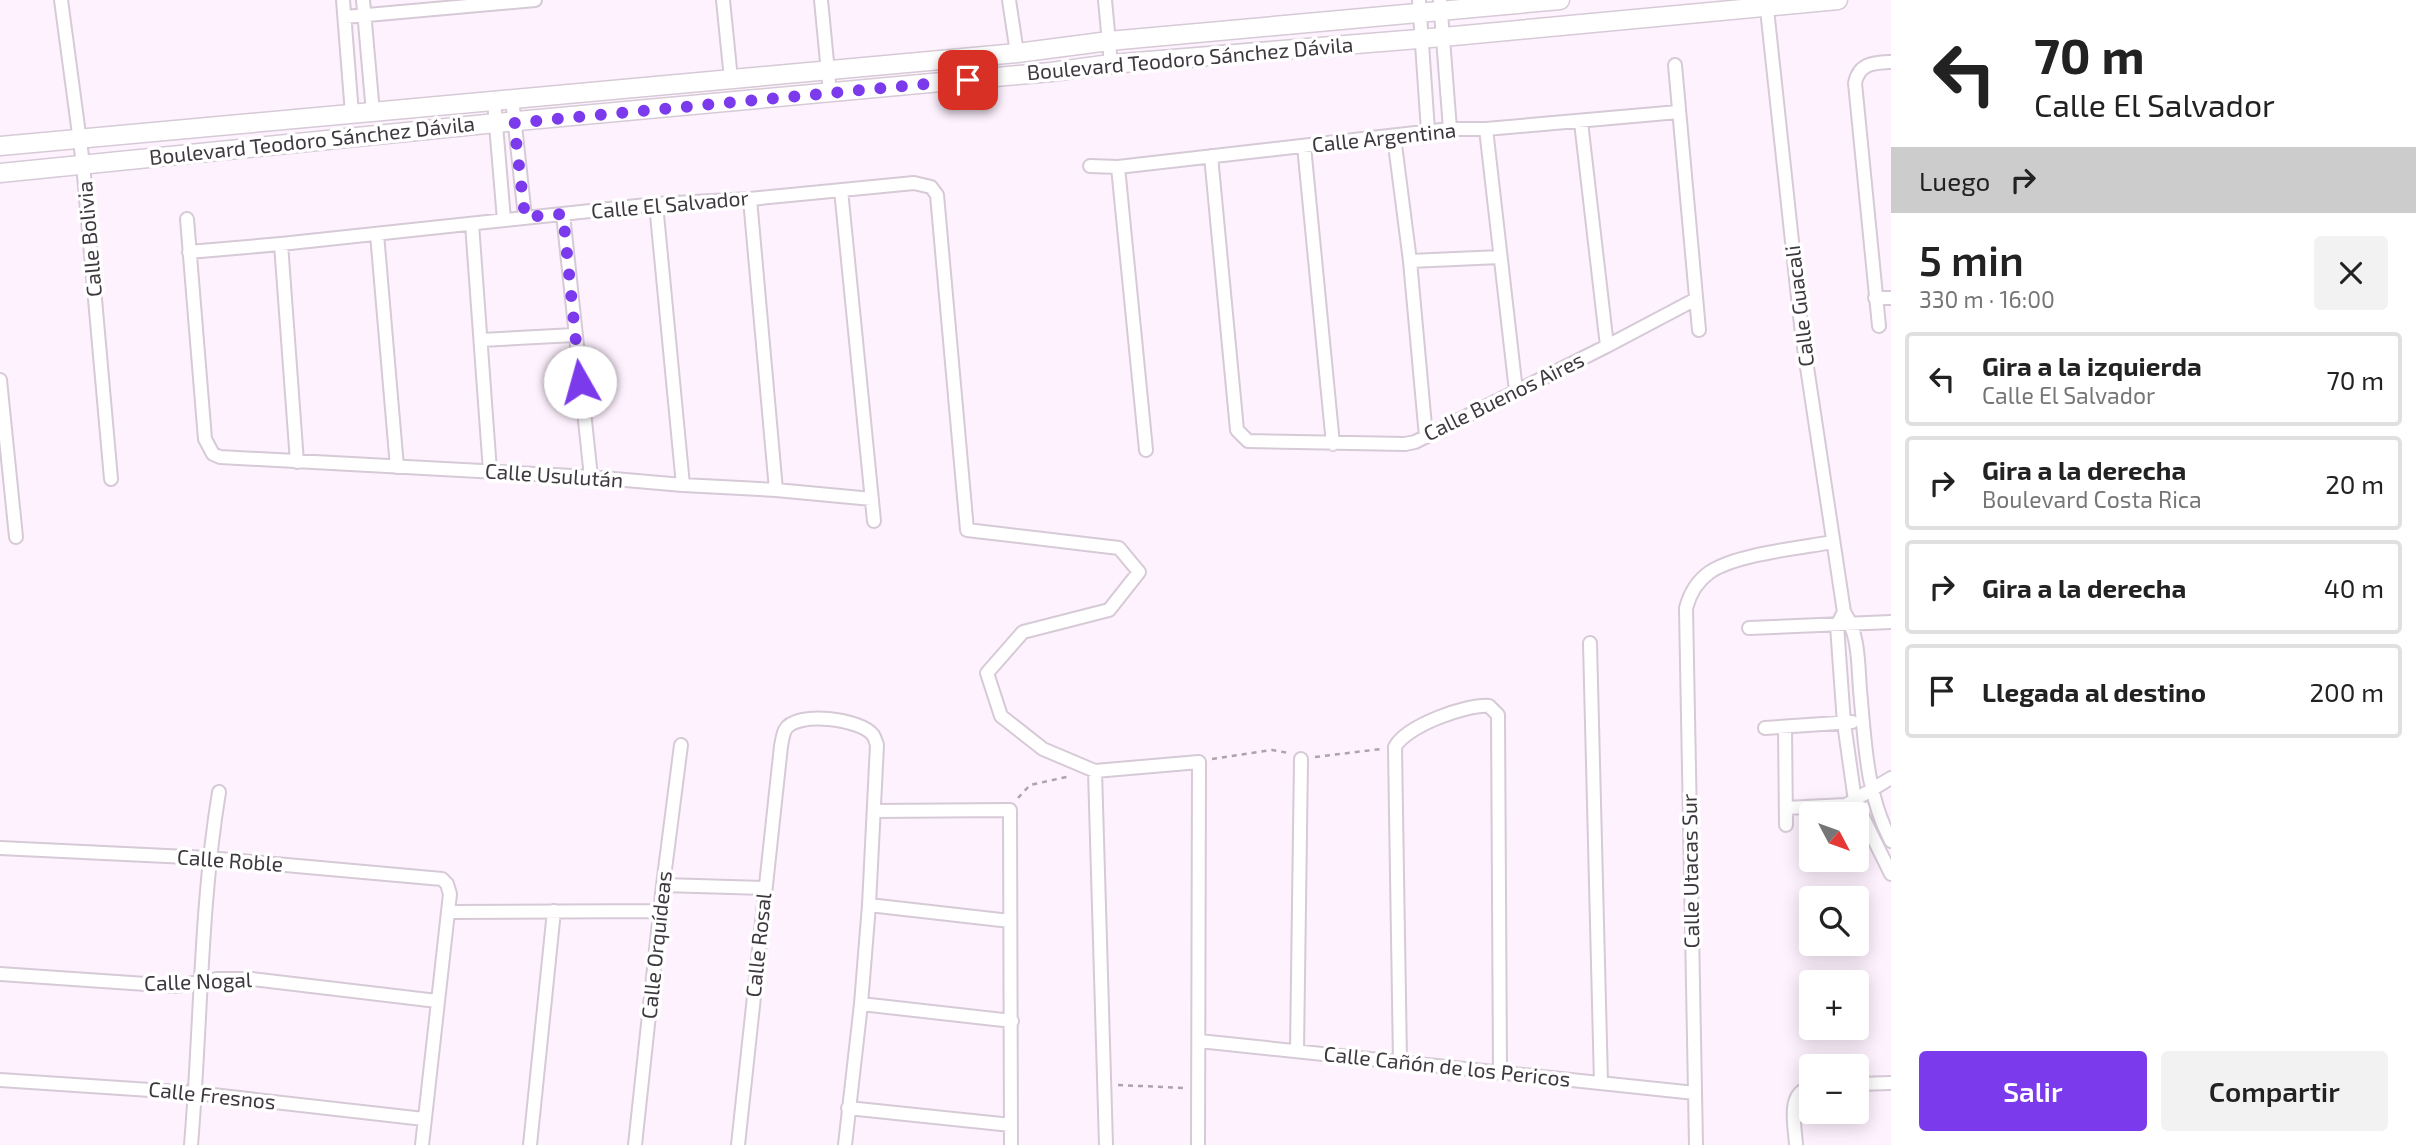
<!DOCTYPE html>
<html lang="es">
<meta charset="utf-8">
<style>
:root{--surface:#fff;--page:#f2f2f2;--text:#222;--muted:#767676;--line:#e0e0e0;--accent:#7c3aed}
body{margin:0;font-family:"Exo 2",sans-serif;background:var(--page);color:var(--text);height:100vh;display:flex;flex-direction:column;font-size:26px;white-space:nowrap}
*{box-sizing:border-box;margin:0}
p{font-size:23px;color:var(--muted)}
.icon{flex:none;width:38px;height:38px;fill:none;stroke:currentColor;stroke-width:2;stroke-linecap:round;stroke-linejoin:round}
.map{position:relative;flex:1;overflow:hidden}
.details{display:flex;flex-direction:column;background:var(--surface);width:525px}
.details>*{flex:none}
.top-card{background:#fff;color:var(--text);overflow:hidden}
.needle{width:46px;rotate:131deg}
.fabs{position:absolute;left:1799px;top:802px;display:grid;gap:14px}
.fabs a{display:grid;place-items:center;width:70px;height:70px;border-radius:7px;background:var(--surface);box-shadow:0 4px 18px #0003;font-size:35px}
.pin{position:absolute;display:grid;place-items:center;width:60px;height:60px;color:#fff;margin:-30px;border-radius:14px;box-shadow:0 4px 10px #0006}
.me{position:absolute;width:77px;margin:-38px;rotate:353deg;stroke-linejoin:round;filter:drop-shadow(0 0 5px #0008)}
.turn{display:flex;align-items:center;gap:24px;height:147px;padding:0 28px;font-size:32px}
.turn .icon{width:91px;height:91px;stroke-width:2.5}
.turn b{display:block;font-size:49px;line-height:60px}
.then{display:flex;align-items:center;height:66px;padding:0 28px;background:#0003;gap:14px;font-size:26px}
.round{display:grid;place-items:center;flex:none;width:74px;height:74px;border-radius:7px;background:var(--page)}
.headline{display:flex;align-items:center;justify-content:space-between;height:119px;padding:0 28px}
h1{font-size:42px;font-weight:600;line-height:52px}
.button{display:flex;gap:14px;margin-top:auto;padding:14px 28px}
.button a{flex:1;height:80px;border-radius:7px;background:var(--accent);color:#fff;font-size:28px;font-weight:600;line-height:80px;text-align:center}
.button a+a{background:var(--page);color:var(--text)}
ul{padding:0;list-style:none}
li{display:flex;align-items:center;gap:21px;height:94px;margin:0 14px 10px;padding:0 14px;border:4px solid var(--line);border-radius:7px}
li div{flex:1}
li b{display:block;font-size:26px}
li em{font-style:normal}
main{display:flex;flex:1;min-height:0}
.map>svg:first-child{display:block}
.lines{fill:none;stroke-linecap:round;stroke-linejoin:round}
.street-casing{stroke:#d6cad6;stroke-width:16}
.secondary-casing{stroke:#d6cad6;stroke-width:21}
.path{stroke:#ada3ad;stroke-width:2.5;stroke-dasharray:5 5;stroke-linecap:butt}
.street{stroke:#fff;stroke-width:12}
.secondary{stroke:#fff;stroke-width:18}
.route{stroke:#7c3aed;stroke-width:12;stroke-dasharray:0 21.6}
.labels{text-anchor:middle;stroke-width:7;stroke-linejoin:round;paint-order:stroke}
.street-label{font-size:21px;fill:#3e393e;stroke:#fff}
</style>
<main>
<div class="map">
<svg width="1891" height="1145" viewBox="0 0 1891 1145">
<rect width="100%" height="100%" fill="#fff2ff"/>
<g class="lines">
<g class="street-casing">
<path id="street" d="M61 0 83 164 111 479
M343 0 352 114
M363 0 373 113
M723 0 731 79
M821 0 830 93
M1009 0 1017 53
M1105 0 1111 64
M1419 0 1428 131
M1440 0 1450 129
M1766 0 1802 334 1844 612C1859 634 1858 663 1860 690 1865 742 1866 794 1891 841
M345 17 535 0
M1675 65 1699 330
M512 98 525 217
M494 101 504 220
M1581 122 1607 346
M1486 129 1516 391
M1394 137 1410 261 1426 437
M1304 146 1333 444
M1211 156 1237 430 1248 441 1405 444 1415 442 1607 346 1696 299
M1090 166 1118 167 1450 129H1486L1678 112
M1118 167 1146 450
M841 190 874 521
M750 199 776 490
M656 204 683 485
M563 214 591 477
M187 219 205 439 213 454 220 457 591 477 683 485 776 490 872 499
M472 224 490 471
M377 234 397 467
M281 244 297 462
M189 252 281 244 656 204 750 199 914 183 931 187 937 195 967 530 1119 548 1139 572 1109 610 1023 632 987 673 1001 716 1043 749 1095 771 1199 762 1198 1145
M1410 261 1500 257
M1875 298H1891
M1879 326 1855 83C1859 63 1873 63 1891 62
M481 340 574 335
M0 380 16 537
M1844 612 1837 625 1839 654 1844 723 1855 801 1891 874
M1749 628 1891 622
M1590 643 1601 1083
M1785 727 1786 825
M1765 728 1852 722
M1095 771 1106 1145
M1786 808 1846 805 1891 778
M874 811 1010 810 1011 1145
M0 848 208 858 442 879 447 884 450 894 422 1145
M663 885 765 888
M869 905 1010 921
M449 912 660 911
M0 974 175 986 218 979H252L437 1001
M861 1004 1012 1021
M1199 1041 1695 1093
M1297 1051 1301 759
M1400 1062 1395 747C1406 726 1466 704 1489 706L1498 715 1500 1073
M0 1080 195 1093 424 1119
M1857 1084 1891 1083
M848 1108 1011 1125
M191 1145C201 1027 200 908 219 792
M530 1145 554 911
M635 1145 663 885 681 745
M738 1145 781 746C782 741 783 734 785 730 796 710 861 719 873 735 875 738 876 742 877 745L869 905 861 1004 845 1145
M1696 1145 1686 608C1690 593 1697 581 1710 572 1737 554 1800 548 1833 542
M1796 1145C1795 1124 1786 1093 1811 1087"/>
</g>
<g class="secondary-casing">
<path id="secondary" d="M0 146 1017 53 1109 41 1560 0
M0 173 496 123 1051 72 1111 64 1443 37 1838 0"/>
</g>
<path class="path" d="M1315 757 1381 749
M1212 759 1272 750 1289 753
M1018 798 1030 785 1071 776
M1118 1085 1185 1088"/>
<use href="#street" class="street"/>
<use href="#secondary" class="secondary"/>
</g>
<g class="lines">
<path class="route" d="M580 382 563 214 525 217 514 123 968 80"/>
</g>
<g class="labels">
<g class="street-label">
<text transform="translate(1190 59) rotate(-5)" y="7">Boulevard Teodoro Sánchez Dávila</text>
<text transform="translate(1384 138) rotate(-6)" y="7">Calle Argentina</text>
<text transform="translate(312 141) rotate(-6)" y="7">Boulevard Teodoro Sánchez Dávila</text>
<text transform="translate(670 205) rotate(-5)" y="7">Calle El Salvador</text>
<text transform="translate(90 239) rotate(-95)" y="7">Calle Bolivia</text>
<text transform="translate(1800 306) rotate(-97)" y="7">Calle Guacali</text>
<text transform="translate(1504 397) rotate(-26)" y="7">Calle Buenos Aires</text>
<text transform="translate(554 476) rotate(4)" y="7">Calle Usulután</text>
<text transform="translate(230 861) rotate(4)" y="7">Calle Roble</text>
<text transform="translate(1691 871) rotate(-91)" y="7">Calle Utacas Sur</text>
<text transform="translate(657 945) rotate(-84)" y="7">Calle Orquídeas</text>
<text transform="translate(759 945) rotate(-84)" y="7">Calle Rosal</text>
<text transform="translate(198 982) rotate(-2)" y="7">Calle Nogal</text>
<text transform="translate(1447 1067) rotate(6)" y="7">Calle Cañón de los Pericos</text>
<text transform="translate(212 1096) rotate(6)" y="7">Calle Fresnos</text>
</g>
</g>
</svg>
<div class="fabs">
<a><svg class="needle" viewBox="-14 -14 28 28"><path d="M0-13l5 13h-10z" fill="#e53935"/><path d="M0 13l5-13h-10z" fill="#767676"/></svg></a>
<a><svg class="icon" aria-label="search" viewBox="0 0 24 24"><circle cx="10" cy="10" r="6"/><path d="M15 15l6 6"/></svg></a>
<a>+</a>
<a>−</a>
</div>
<div class="pin" style="left:968px;top:80px;background:#d93025"><svg class="icon" aria-label="arrive" viewBox="0 0 24 24"><path d="M6 21V4h12l-3 4 3 4H6"/></svg></div>
<svg class="me" style="left:580px;top:382px" viewBox="-20 -20 40 40"><circle r="19" fill="#fff"/><path d="M0-13L10 11 0 6-10 11z" fill="#7c3aed"/></svg>
</div>
<section class="details">
<div class="top-card">
<div class="turn"><svg class="icon" aria-label="left" viewBox="0 0 24 24"><path d="M17 20v-9H6M10 6l-5 5 5 5"/></svg><div><b>70 m</b>Calle El Salvador</div></div>
<div class="then">Luego<svg class="icon" aria-label="right" viewBox="0 0 24 24"><path d="M7 20v-9h11M14 6l5 5-5 5"/></svg></div>
</div>
<div class="headline"><div><h1>5 min</h1><p>330 m · 16:00</p></div><a class="round"><svg class="icon" aria-label="close" viewBox="0 0 24 24"><path d="M6 6l12 12M18 6L6 18"/></svg></a></div>
<ul>
<li><svg class="icon" aria-label="left" viewBox="0 0 24 24"><path d="M17 20v-9H6M10 6l-5 5 5 5"/></svg><div><b>Gira a la izquierda</b><p>Calle El Salvador</p></div><em>70 m</em></li>
<li><svg class="icon" aria-label="right" viewBox="0 0 24 24"><path d="M7 20v-9h11M14 6l5 5-5 5"/></svg><div><b>Gira a la derecha</b><p>Boulevard Costa Rica</p></div><em>20 m</em></li>
<li><svg class="icon" aria-label="right" viewBox="0 0 24 24"><path d="M7 20v-9h11M14 6l5 5-5 5"/></svg><div><b>Gira a la derecha</b></div><em>40 m</em></li>
<li><svg class="icon" aria-label="arrive" viewBox="0 0 24 24"><path d="M6 21V4h12l-3 4 3 4H6"/></svg><div><b>Llegada al destino</b></div><em>200 m</em></li>
</ul>
<div class="button"><a>Salir</a><a>Compartir</a></div>
</section>
</main>
